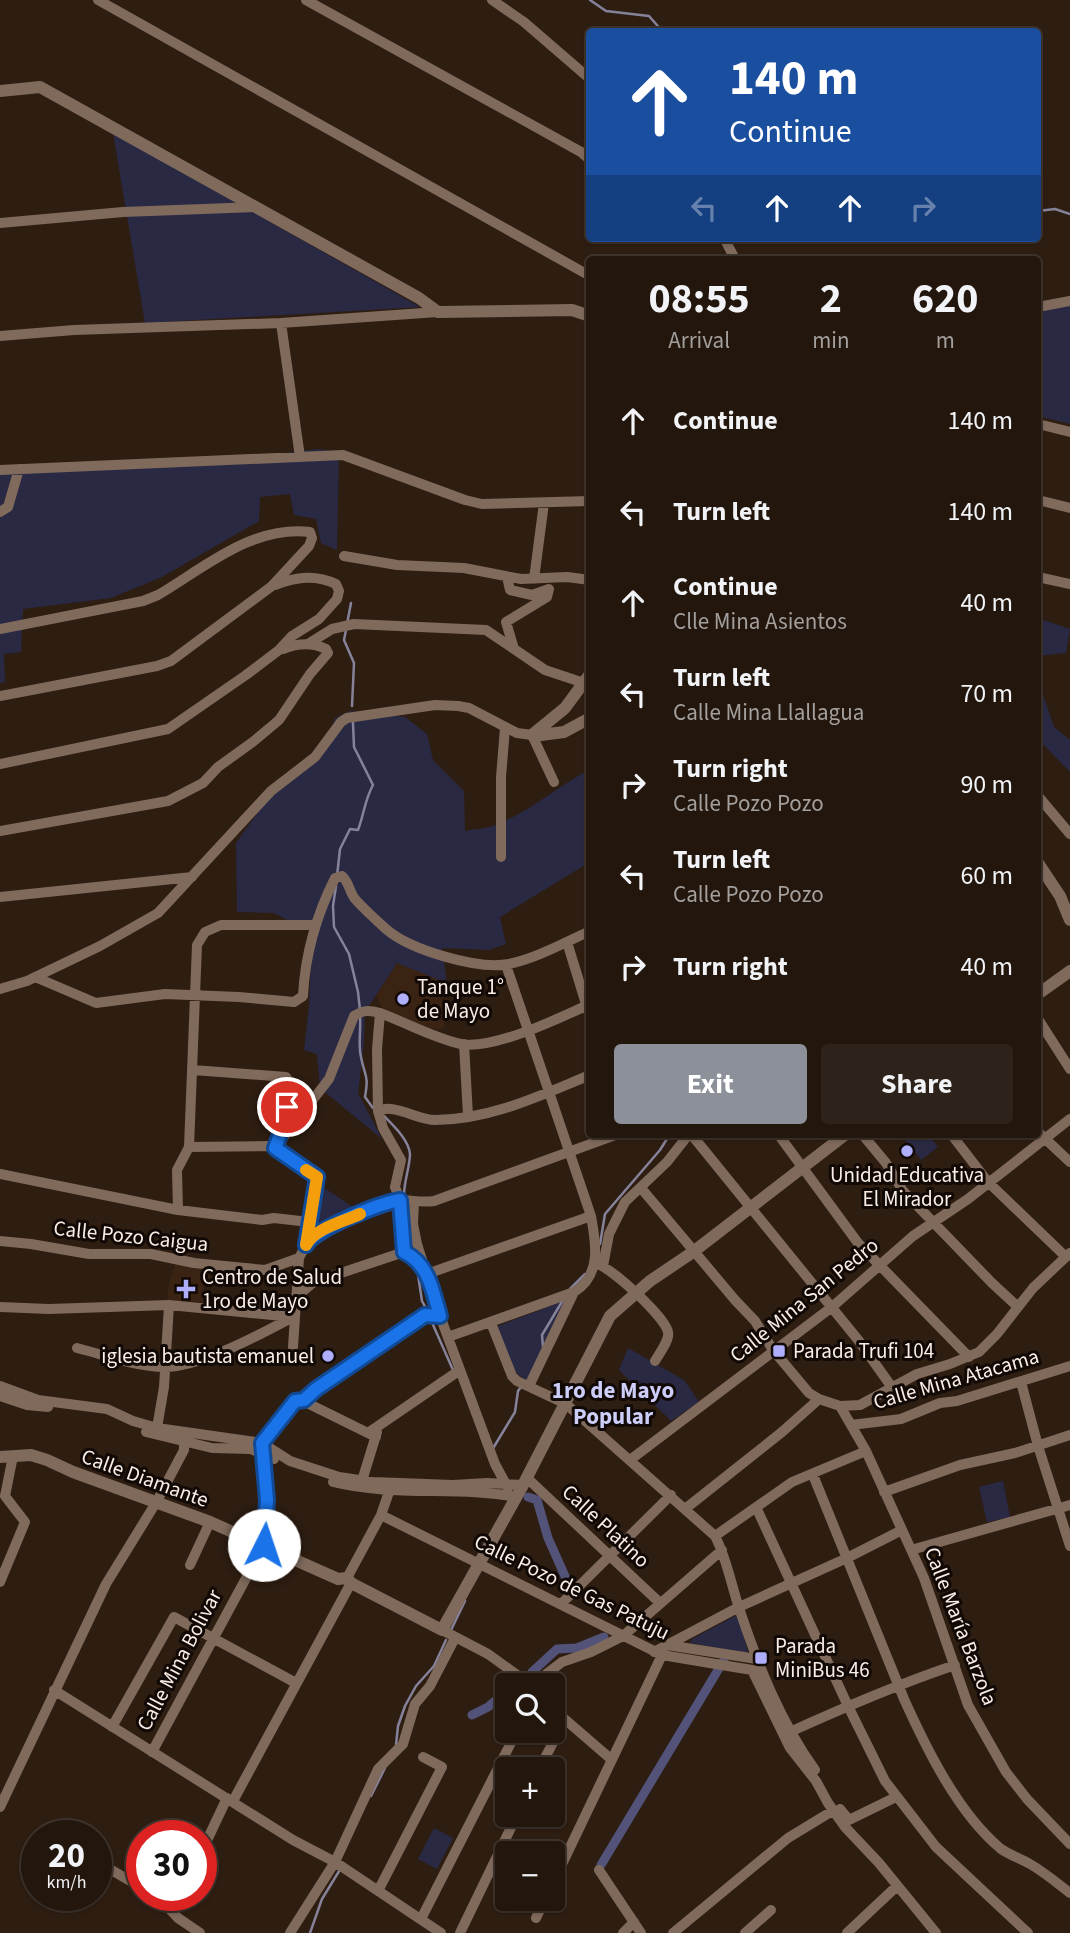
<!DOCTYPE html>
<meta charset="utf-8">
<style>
:root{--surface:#22160d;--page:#2e231b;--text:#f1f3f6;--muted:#a29f9d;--line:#3f352e;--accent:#8c9099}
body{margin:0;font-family:"Source Sans 3",sans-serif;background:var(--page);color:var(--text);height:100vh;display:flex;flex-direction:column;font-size:26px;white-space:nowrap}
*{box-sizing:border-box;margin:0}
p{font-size:23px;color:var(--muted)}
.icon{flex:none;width:38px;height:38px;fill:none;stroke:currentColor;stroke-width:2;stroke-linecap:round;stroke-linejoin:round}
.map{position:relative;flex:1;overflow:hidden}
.details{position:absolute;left:586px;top:256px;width:455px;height:882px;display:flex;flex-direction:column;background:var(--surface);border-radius:7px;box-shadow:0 2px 5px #0004,0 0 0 2px var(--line)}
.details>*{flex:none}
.guide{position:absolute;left:586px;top:28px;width:455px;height:214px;border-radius:7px;box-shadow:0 2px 5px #0004,0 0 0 2px var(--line);background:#1a4fa0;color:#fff;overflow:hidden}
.fabs{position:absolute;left:495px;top:1673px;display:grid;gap:14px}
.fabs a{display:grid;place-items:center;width:70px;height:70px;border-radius:7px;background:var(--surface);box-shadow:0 2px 5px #0004,0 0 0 2px var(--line);font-size:35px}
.speed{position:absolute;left:21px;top:1820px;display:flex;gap:14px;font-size:35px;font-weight:700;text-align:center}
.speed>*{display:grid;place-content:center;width:91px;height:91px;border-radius:50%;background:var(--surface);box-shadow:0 2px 5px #0004,0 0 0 2px var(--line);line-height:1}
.speed small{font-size:18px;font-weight:400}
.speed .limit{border:10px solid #d22;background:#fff;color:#111}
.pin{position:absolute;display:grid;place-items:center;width:60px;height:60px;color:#fff;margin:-30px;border:4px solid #fff;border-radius:50%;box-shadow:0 2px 7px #0007}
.me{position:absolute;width:77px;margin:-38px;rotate:4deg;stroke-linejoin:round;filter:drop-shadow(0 0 5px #0008)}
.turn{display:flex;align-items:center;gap:24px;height:147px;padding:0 28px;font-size:32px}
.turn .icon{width:91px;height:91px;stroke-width:2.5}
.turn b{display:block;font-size:49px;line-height:60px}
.lanes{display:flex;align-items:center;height:66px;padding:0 28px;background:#0003;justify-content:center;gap:35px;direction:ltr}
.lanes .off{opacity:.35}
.eta{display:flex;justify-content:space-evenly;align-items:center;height:119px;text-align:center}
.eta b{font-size:42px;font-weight:700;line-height:49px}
.action{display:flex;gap:14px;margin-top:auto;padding:14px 28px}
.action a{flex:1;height:80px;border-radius:7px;background:var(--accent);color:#fff;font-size:28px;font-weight:700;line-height:80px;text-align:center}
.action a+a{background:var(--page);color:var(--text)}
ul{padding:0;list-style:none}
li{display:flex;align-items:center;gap:21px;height:91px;padding:0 28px}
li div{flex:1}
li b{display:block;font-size:26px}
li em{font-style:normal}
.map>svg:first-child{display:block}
.built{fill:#3a2313}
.green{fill:#292944}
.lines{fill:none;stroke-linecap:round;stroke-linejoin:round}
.stream{stroke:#85829a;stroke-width:2.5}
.canal{stroke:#535379;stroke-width:9}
.minor{stroke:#806a5c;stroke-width:10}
.tertiary{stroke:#806a5c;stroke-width:12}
.route-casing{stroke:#114b97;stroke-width:18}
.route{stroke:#1a73e8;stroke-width:12}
.slow{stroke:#f59e0b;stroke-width:12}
.poi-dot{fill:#afaefa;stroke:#110905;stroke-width:2.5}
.labels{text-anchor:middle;stroke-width:6;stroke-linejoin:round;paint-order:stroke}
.poi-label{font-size:21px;fill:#faeee6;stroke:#110905;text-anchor:start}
.street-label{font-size:21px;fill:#faeee6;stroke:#110905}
.neighbourhood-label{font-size:23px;font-weight:bold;fill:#cccdf8;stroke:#110905}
</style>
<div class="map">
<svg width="1070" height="1933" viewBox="0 0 1070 1933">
<rect width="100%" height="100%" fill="#2e1d11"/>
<path class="built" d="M397 963 439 979 445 1027 437 1030 424 1027 383 1010 376 995Z
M175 1264 205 1266 203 1302 167 1300 170 1278Z"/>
<path class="green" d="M113 133 420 307 145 323Z
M1056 306H1070V424L1038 416V313Z
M318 449 339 452 337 550 321 543 316 519 294 515 290 494 260 497 259 521 162 577 111 598 23 609 21 652 4 654 5 682 0 683V470L276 454Z
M1038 618 1070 629 1066 653 1038 656Z
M1038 689 1043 694 1054 727 1070 740V772L1038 739Z
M350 711 405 717 427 734 433 760 464 791 465 831C474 829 485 829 493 826 528 813 557 787 590 769V862L500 917 506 944 489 950 442 948 447 983 397 963 365 1012 364 1042 358 1093 382 1139 320 1088 317 1054 304 1050 309 1006 312 933 274 913 237 912 236 843 261 808 297 771 325 749 335 718Z
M900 1134H928L938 1147 921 1160Z
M317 1183 354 1208 355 1209 319 1229 313 1228Z
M566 1300 527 1380C509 1373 504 1348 497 1331L498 1326Z
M628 1348 684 1380 699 1402 671 1421 619 1370Z
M1003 1481 1010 1517 987 1522 979 1487Z
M735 1616 738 1617 748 1652 745 1653 690 1643 692 1639Z
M434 1828 453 1838 437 1869 418 1859Z"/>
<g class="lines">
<path class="stream" d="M590 0 606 11 649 16 663 32
M1038 211 1055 209 1070 214
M347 624 351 603
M346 630 344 640 354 663 352 706
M337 876 340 849 350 829 358 830C364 814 365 799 373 785L354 747 353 723
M336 886 333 906 334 927 349 954 358 992 360 1010
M360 1017C361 1030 358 1045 361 1057 365 1078 369 1074 365 1097L373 1108
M384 1116C393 1125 409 1140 410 1154 410 1166 404 1181 404 1195
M407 1235 411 1252
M600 1244 605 1214 660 1150 670 1134
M417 1268 422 1301 428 1312
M570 1289 585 1274
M430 1318 453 1370
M543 1347 542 1335 563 1300
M492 1450 515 1412 518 1391 521 1387
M451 1630 465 1601
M396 1745 398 1726 405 1706 416 1686 434 1666 446 1640
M371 1796 385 1768
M310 1933 322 1899 341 1868"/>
<path class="canal" d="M528 1497 537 1500 548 1538 568 1583 572 1587
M532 1672 557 1649 577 1648 604 1637
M514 1685 521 1681
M472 1715 488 1707 508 1690
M601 1865 724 1660"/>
<path class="minor" d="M98 0 590 276
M306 0 581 152 590 160
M492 0 524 22 590 79
M0 223 123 212 256 207
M724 238 735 259
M1038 307 1070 301
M281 323 300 457
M0 336 74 330 281 323 438 312
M1038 424 1070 432
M0 470 343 455 465 500 482 504 590 501
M1038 500 1070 508
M0 512 8 507 19 469
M344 556 397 565 464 568 521 579 567 577 590 580
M507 577 510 590 532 595 549 589 547 597 506 622 514 649
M1038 577 1070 584
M534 579 544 503
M0 629 143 601 158 595C204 568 252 525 310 532L312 538 309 546 272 586 171 661 157 666 0 696
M308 644 332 629 354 624 486 630 545 670 584 683
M0 764 168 729 246 675 279 650 292 636 319 619 337 599 339 591 336 584C315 574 296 577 275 585
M1038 796 1070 834
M0 831 168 801 203 783 218 767 254 741 279 720 310 674 328 653 326 649C312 642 298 643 283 649
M501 857V777L505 728
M0 897 192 877
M567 942 590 1017
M35 977 96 1003 165 994 239 997 294 1002 303 996C305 955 317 914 335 878L342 876C349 882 349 891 355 899 364 909 376 920 386 929 410 950 478 970 509 964 537 958 564 943 590 931
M0 989 27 981 100 946 158 913 271 791 315 757 341 722 347 718 435 705 458 706 469 708 517 733 532 735 554 782
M1038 1019 1070 1069
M464 1044 468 1116
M193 1070 286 1077 291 1085 279 1138
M378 1111 377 1049 380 1013C407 1023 433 1038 461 1044 493 1050 560 1018 590 1004
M1038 1132 1070 1162
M691 1134 859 1341 891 1386
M778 1134 858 1243 969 1357
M862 1134 886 1163 903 1191 992 1283 1017 1306
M951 1134 988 1182 1066 1257
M189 1147 270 1146 317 1177 306 1245 299 1258 293 1347
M275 1148 329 1079 354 1016C363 1010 369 1010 380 1013
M0 1174 178 1210 262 1220 274 1218 309 1222
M641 1188 735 1300 755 1321 773 1350 809 1393 819 1399 840 1406 860 1405 917 1374 950 1364 979 1352 997 1334 1033 1288 1070 1253
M414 1202 413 1224 417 1244 440 1316 495 1464 508 1488
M178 1210 177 1170 189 1147 197 945 205 932 221 925H316
M0 1241 31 1244 89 1254H151L194 1263 265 1270 299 1258
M306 1245C313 1230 383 1200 400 1200 412 1200 422 1203 434 1201L618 1134
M404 1252 400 1200 395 1187 401 1160 383 1128 378 1111C394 1103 417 1120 435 1120 490 1120 541 1095 590 1075
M404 1252 412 1256 427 1274 591 1216
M597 1264C612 1268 665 1317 668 1332 670 1340 659 1354 655 1361
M603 1266 609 1234 625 1202 667 1162 689 1134
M296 1297 314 1282 404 1252
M0 1307 49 1309 169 1305 293 1317
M491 1323 512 1376 517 1381 566 1404 715 1536C727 1559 731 1584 739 1608 758 1665 780 1721 815 1770
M448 1337 574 1292C602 1275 596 1243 591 1216L506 965
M77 1348C105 1355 133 1366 162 1367 197 1369 261 1334 293 1317
M1021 1382 1038 1446 1070 1546
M0 1386 38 1400 107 1409 133 1421 157 1428 262 1443 290 1461 339 1477 373 1482 453 1485 487 1483 523 1485
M529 1386 574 1292
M0 1396 27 1405 48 1407
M304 1400 316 1389 425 1315 440 1316
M840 1406 866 1451 924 1578 968 1705 1006 1772 1027 1799 1070 1844
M851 1425 901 1419 940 1403 957 1401 1070 1366
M157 1428 164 1387 169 1305
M146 1432 212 1448 251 1449 274 1459
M368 1433 460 1370
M630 1460 832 1307 913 1236 968 1199 1070 1119
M813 1475 904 1699C927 1750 958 1813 1001 1849 1010 1855 1021 1859 1030 1864 1044 1872 1057 1883 1070 1893
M527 1478 660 1603
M333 1482C393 1497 457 1486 517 1497
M361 1484 377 1432
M884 1492 960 1465 1015 1453 1070 1435
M756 1507 848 1706 885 1781 936 1847 1028 1933
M685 1509 782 1432 819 1399
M381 1515 662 1655 752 1670 790 1748 816 1781 828 1803 845 1827 879 1863 936 1933
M715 1536 792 1482 866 1451
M911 1550 1070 1505
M190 1565 210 1522
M347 1578 381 1515 390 1489
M0 1582 25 1522 5 1496 13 1456
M561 1604 671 1495
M442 1630 488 1654 531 1685
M667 1645 757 1659
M654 1652 739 1607 847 1558 902 1530
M532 1685 562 1662 591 1652 623 1636 722 1550
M54 1690 293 1840 335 1862 441 1933
M553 1709 612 1760
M112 1727 174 1617 296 1683
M788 1735 792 1731C845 1707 899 1684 955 1665
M152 1752 264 1545 267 1500 262 1443 295 1401 299 1399 376 1437
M539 1769 565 1720
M233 1801 351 1583
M0 1807 106 1584 157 1501 184 1450V1442
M840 1809 849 1820 896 1797
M201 1853 227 1798
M103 1865 142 1888
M599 1870 641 1933
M553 1883 662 1655
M378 1891 442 1767 423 1757
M153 1895 163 1902 178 1918 200 1933
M169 1908H174L181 1895
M536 1918 545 1899
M421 1919 517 1731
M290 1933 335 1862 378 1769 403 1744 415 1704 430 1686 455 1638
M460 1933 517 1815
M623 1933 634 1922
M673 1933 788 1838 834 1810
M745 1933 771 1910
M847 1933 897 1886"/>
<path class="tertiary" d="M0 91 40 87 419 298 438 312 572 310 590 316
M532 735 565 708 590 674
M533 736 564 732 590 718
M1038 863 1060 896 1070 920
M1038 994 1070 971
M0 1457 31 1455 47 1460 73 1472 210 1522 338 1579 347 1578 351 1583 442 1630 523 1485 610 1316 650 1281 693 1252 846 1134"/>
</g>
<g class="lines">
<g class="route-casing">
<path id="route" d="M264 1545 267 1500 262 1443 295 1401 304 1400 316 1389 425 1315 440 1316C433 1292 429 1264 404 1252L400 1200C381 1203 314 1229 306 1245L317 1177 275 1148 282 1129 287 1107"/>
</g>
<use href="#route" class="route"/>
<path class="slow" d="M306 1170 317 1177 306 1245C315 1228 343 1222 360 1214"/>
</g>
<g class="poi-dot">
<circle cx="403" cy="999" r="7"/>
<circle cx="907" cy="1151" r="7"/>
<path d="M182.5 1278.5h7v7h7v7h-7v7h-7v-7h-7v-7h7z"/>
<rect x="772" y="1344" width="14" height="14" rx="3.5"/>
<circle cx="328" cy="1356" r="7"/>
<rect x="754" y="1651" width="14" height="14" rx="3.5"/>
</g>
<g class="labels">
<g class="poi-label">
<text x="417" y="994">Tanque 1°<tspan x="417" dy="24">de Mayo</tspan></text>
<text x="907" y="1182" text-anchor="middle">Unidad Educativa<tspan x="907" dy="24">El Mirador</tspan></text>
<text x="202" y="1284">Centro de Salud<tspan x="202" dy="24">1ro de Mayo</tspan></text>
<text x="793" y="1358">Parada Trufi 104</text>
<text x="314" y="1363" text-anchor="end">iglesia bautista emanuel</text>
<text x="775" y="1653">Parada<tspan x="775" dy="24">MiniBus 46</tspan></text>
</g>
<g class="street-label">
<text transform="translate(131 1236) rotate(6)" y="7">Calle Pozo Caigua</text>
<text transform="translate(804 1300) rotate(-39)" y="7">Calle Mina San Pedro</text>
<text transform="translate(956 1379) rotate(-16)" y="7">Calle Mina Atacama</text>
<text transform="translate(145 1478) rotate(20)" y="7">Calle Diamante</text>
<text transform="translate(606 1526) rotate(43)" y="7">Calle Platino</text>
<text transform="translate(572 1587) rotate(26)" y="7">Calle Pozo de Gas Patuju</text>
<text transform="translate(961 1626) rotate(69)" y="7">Calle María Barzola</text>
<text transform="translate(179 1660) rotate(-62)" y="7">Calle Mina Bolivar</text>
</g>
<g class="neighbourhood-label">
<text x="613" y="1398">1ro de Mayo<tspan x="613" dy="26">Popular</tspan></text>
</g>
</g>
</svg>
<div class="fabs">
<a><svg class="icon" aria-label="search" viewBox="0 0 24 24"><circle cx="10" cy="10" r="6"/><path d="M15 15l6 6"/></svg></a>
<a>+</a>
<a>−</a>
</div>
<div class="speed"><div>20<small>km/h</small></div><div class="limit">30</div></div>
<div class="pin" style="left:287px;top:1107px;background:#d93025"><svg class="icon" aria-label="arrive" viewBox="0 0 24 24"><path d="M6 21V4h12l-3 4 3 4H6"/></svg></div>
<svg class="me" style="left:264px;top:1545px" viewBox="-20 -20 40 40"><circle r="19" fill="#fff"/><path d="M0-13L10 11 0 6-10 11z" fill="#1a73e8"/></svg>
<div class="guide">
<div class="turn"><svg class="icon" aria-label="ahead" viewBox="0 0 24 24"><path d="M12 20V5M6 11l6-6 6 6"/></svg><div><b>140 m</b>Continue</div></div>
<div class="lanes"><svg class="icon off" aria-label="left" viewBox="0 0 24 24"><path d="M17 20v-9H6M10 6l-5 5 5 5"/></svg><svg class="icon" aria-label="ahead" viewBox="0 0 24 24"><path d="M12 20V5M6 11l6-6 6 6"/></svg><svg class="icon" aria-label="ahead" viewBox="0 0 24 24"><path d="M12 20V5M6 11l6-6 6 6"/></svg><svg class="icon off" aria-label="right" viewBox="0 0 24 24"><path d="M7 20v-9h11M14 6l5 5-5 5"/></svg></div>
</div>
<section class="details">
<div class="eta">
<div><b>08:55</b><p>Arrival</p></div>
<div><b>2</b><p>min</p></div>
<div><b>620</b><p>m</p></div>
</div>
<ul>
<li><svg class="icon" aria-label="ahead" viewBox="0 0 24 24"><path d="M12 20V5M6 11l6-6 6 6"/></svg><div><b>Continue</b></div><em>140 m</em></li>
<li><svg class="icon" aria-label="left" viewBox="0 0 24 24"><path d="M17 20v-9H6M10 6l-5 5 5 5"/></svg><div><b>Turn left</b></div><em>140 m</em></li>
<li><svg class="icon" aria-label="ahead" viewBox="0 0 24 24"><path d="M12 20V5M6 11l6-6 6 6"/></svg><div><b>Continue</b><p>Clle Mina Asientos</p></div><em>40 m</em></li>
<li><svg class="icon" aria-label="left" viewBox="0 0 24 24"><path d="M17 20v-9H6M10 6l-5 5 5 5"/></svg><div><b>Turn left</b><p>Calle Mina Llallagua</p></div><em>70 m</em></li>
<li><svg class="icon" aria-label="right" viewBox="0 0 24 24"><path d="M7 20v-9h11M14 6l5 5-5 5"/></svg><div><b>Turn right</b><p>Calle Pozo Pozo</p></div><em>90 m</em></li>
<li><svg class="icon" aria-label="left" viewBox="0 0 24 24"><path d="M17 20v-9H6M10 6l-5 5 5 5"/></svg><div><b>Turn left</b><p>Calle Pozo Pozo</p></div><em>60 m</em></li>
<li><svg class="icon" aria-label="right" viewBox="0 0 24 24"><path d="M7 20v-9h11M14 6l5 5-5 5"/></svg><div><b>Turn right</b></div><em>40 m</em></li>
</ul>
<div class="action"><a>Exit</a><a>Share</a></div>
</section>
</div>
